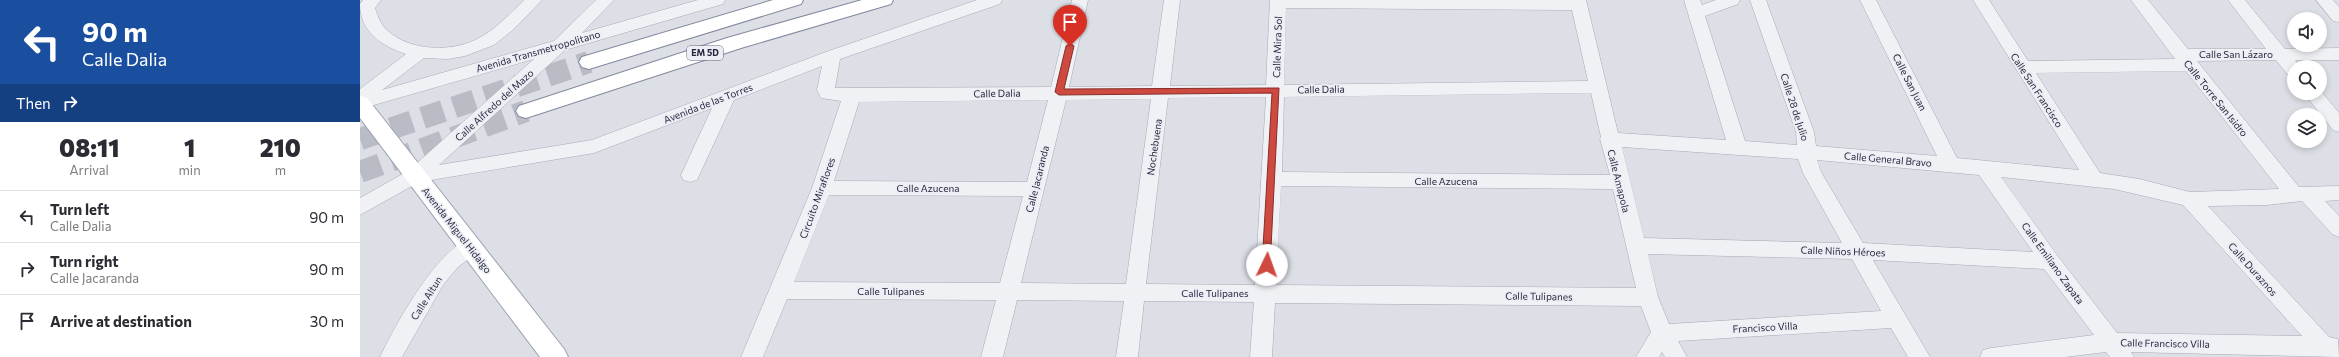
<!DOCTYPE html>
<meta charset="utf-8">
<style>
:root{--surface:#fff;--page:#f7f7f7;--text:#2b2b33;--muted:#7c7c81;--line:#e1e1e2}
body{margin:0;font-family:Commissioner,sans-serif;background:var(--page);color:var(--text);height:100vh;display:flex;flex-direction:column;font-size:15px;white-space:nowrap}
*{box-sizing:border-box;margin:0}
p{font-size:13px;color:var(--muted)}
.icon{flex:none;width:22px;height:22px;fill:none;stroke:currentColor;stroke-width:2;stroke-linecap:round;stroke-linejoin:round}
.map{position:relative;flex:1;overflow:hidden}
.drawer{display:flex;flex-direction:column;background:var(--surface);width:360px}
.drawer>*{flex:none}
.top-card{background:#1a4fa0;color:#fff;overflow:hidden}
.buttons{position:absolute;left:1927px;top:12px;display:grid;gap:8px}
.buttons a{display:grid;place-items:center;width:40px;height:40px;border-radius:50%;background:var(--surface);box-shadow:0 2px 6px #0003;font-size:20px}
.pin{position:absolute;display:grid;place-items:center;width:34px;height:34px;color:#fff;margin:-41px -17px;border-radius:50% 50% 50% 0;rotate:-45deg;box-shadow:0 0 4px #0007}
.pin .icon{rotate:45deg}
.me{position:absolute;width:44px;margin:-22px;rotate:3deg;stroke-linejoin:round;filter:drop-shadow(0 0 3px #0008)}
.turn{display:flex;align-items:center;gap:14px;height:84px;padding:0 16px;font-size:18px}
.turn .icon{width:52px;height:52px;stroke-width:2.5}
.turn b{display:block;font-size:28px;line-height:34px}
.then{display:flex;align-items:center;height:38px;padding:0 16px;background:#0003;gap:8px;font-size:15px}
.eta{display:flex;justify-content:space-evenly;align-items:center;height:68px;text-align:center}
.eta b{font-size:24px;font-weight:800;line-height:28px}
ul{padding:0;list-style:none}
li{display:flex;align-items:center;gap:12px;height:52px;padding:0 16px;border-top:1px solid var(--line)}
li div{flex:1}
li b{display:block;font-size:15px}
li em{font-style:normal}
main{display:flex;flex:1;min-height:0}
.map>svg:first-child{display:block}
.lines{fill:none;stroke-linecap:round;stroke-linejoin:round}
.highway-tunnel{stroke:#b9bbc5;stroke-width:22;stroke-dasharray:22 11;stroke-linecap:butt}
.minor-casing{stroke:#a6a9b4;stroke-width:1}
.major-casing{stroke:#9da1b3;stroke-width:2}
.highway-casing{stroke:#85899e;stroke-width:2}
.minor{fill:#f0f1f5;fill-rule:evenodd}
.major{fill:#fff;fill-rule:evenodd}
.highway{fill:#fff;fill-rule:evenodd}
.route{fill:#ce4940;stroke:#862f2a}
.labels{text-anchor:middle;stroke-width:3.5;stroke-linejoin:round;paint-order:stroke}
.shield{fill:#edeef5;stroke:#626575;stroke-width:1}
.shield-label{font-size:9px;font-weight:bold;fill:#272a3e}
.street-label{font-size:10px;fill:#272a3e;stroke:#edeef5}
</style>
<main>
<section class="drawer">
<div class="top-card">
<div class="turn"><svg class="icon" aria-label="left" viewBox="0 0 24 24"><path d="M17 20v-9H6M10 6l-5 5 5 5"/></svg><div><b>90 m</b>Calle Dalia</div></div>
<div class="then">Then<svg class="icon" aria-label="right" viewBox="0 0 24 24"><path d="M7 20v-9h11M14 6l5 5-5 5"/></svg></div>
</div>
<div class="eta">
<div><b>08:11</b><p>Arrival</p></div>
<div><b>1</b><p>min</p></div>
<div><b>210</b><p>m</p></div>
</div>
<ul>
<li><svg class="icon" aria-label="left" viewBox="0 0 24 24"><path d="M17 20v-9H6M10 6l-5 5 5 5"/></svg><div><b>Turn left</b><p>Calle Dalia</p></div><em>90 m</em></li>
<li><svg class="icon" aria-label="right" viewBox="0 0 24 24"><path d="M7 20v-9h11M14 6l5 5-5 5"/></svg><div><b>Turn right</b><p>Calle Jacaranda</p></div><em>90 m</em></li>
<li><svg class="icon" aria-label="arrive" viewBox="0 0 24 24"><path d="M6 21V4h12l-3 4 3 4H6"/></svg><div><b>Arrive at destination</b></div><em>30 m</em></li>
</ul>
</section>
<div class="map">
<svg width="1979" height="357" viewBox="0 0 1979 357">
<rect width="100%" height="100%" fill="#dddfe7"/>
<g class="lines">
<path class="highway-tunnel" d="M0 139 229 62
M0 172 166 111"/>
<g class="minor-casing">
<path id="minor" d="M3 0H21L15 8C18 17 21 25 28 31 50 51 90 52 115 40 134 31 149 15 164 0H182L154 29 134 45 105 56 88 59 64 58 22 90 194 41 236 0H254L222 33 338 0H365L363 4 205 50 79 165 232 140 466 52 617 0H642L640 4 480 59 475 88 691 87 712 0H728L709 87 792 86 804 0H820L810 86 906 85 910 0H1226L1258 133 1366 140 1324 0H1340L1342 5 1356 0H1380L1378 4 1345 16 1385 141 1437 145 1436 132 1390 0H1406L1454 132 1456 146 1577 156 1500 0H1516L1597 158 1719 170 1613 0H1629L1668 61 1815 59 1771 0H1788L1828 49H1906L1868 0H1885L1925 49 1979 48V60H1935L1940 67H1934V77L1928 75 1916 60 1837 61 1939 187 1979 186V200L1965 201 1979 216V237L1972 234 1942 201 1907 205 1848 206 1969 337 1978 339 1979 357 1771 352 1774 357H1750L1746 352 1705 357H1620L1623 350 1631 348 1734 335 1684 269 1513 260 1570 357H1548L1531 328 1318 341 1327 357H1305L1302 352 1299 357H1276L1291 332 1281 306 915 303 912 357H890L894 302 784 301 778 357H756L764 301 657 300 643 357H621L636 300 427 299 403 357H381L452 188 481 101 461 98 457 90 462 66 374 100 337 180 330 182 323 180 321 175 352 108 234 153 59 182 0 215V198L48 171 174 59 0 109V89L46 54C22 46 0 32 0 4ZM926 8 1212 10 1228 81 924 85ZM1826 71 1919 189 1830 192 1779 179 1740 173 1676 73ZM1231 93 1241 137 1240 139 1250 175 922 172 924 97ZM906 97 895 285 786 284 808 98ZM791 99 766 284 661 283 706 100ZM688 100 667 182 474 181 499 102ZM1262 147 1438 159 1443 173 1482 243 1284 238ZM1457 160 1619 175 1673 252 1503 243 1461 172ZM1641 177 1754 189 1823 205 1942 336 1757 333 1697 255ZM921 186 1253 189 1276 288 916 285ZM469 195 663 196 640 283 434 282ZM1288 254 1492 259 1521 311 1309 324 1298 297Z
M1956 0H1973L1979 7V22L1973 21Z
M1960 90 1979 113V132L1973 130 1944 93H1960Z
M111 238 118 240 121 246 118 252 98 267 83 285 42 357H20C36 324 76 250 111 238Z"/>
</g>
<g class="major-casing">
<path id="major" d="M0 96 7 98 204 349 208 357H180L0 118Z"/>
</g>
<g class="highway-casing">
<path id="highway" d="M413 0H443L441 4 229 69 222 67 219 62 222 57Z
M502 0H533L531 4 381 48 166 118 159 116 156 111 159 106 367 38Z"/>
</g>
<use href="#minor" class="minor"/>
<use href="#major" class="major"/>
<use href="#highway" class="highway"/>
</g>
<path class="route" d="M710 43 714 46 704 89 919 88 910 268 907 269 902 265 912 93 699 95 695 92 706 46Z"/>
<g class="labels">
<rect class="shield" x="327" y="46" width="36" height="14" rx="3"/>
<g class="shield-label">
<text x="345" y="56">EM 5D</text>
</g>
<g class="street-label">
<text transform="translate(917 47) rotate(-88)" y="4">Calle Mira Sol</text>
<text transform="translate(178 51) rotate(-16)" y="4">Avenida Transmetropolitano</text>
<text x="1876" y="58">Calle San Lázaro</text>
<text transform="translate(1550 82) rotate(63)" y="4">Calle San Juan</text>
<text transform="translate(961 89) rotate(-1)" y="4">Calle Dalia</text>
<text transform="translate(1677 90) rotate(57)" y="4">Calle San Francisco</text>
<text transform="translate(637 93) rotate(-1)" y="4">Calle Dalia</text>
<text transform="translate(1856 98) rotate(51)" y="4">Calle Torre San Isidro</text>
<text transform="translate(348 103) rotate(-21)" y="4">Avenida de las Torres</text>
<text transform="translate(134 105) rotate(-42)" y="4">Calle Alfredo del Mazo</text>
<text transform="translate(1435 107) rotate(72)" y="4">Calle 28 de Julio</text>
<text transform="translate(794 147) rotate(-82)" y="4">Nochebuena</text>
<text transform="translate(1528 159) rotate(5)" y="4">Calle General Bravo</text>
<text transform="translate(677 179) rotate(-76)" y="4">Calle Jacaranda</text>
<text x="1086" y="185">Calle Azucena</text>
<text transform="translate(1259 181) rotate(76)" y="4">Calle Amapola</text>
<text x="568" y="192">Calle Azucena</text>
<text transform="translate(457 198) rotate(-70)" y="4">Circuito Miraflores</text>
<text transform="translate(97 230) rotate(52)" y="4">Avenida Miguel Hidalgo</text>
<text transform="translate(1483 251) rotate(2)" y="4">Calle Niños Héroes</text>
<text transform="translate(1693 263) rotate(54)" y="4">Calle Emiliano Zapata</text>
<text transform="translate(1893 269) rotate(48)" y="4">Calle Duraznos</text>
<text x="531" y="295">Calle Tulipanes</text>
<text x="855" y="297">Calle Tulipanes</text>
<text transform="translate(1179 296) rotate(1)" y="4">Calle Tulipanes</text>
<text transform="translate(66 298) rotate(-58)" y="4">Calle Altun</text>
<text transform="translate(1405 327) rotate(-3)" y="4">Francisco Villa</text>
<text transform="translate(1805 343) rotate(1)" y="4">Calle Francisco Villa</text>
</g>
</g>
</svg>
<div class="buttons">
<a><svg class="icon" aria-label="sound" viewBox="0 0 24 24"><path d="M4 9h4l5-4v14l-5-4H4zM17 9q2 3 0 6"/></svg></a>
<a><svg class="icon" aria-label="search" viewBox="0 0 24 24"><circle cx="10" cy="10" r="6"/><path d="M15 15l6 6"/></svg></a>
<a><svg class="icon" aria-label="layers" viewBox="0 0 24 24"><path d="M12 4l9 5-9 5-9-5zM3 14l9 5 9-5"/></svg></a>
</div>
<div class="pin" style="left:710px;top:46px;background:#d93025"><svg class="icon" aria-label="arrive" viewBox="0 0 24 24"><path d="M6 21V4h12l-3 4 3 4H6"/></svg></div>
<svg class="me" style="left:907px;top:265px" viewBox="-20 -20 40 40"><circle r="19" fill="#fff"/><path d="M0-13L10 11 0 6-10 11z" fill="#ce4940"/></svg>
</div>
</main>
